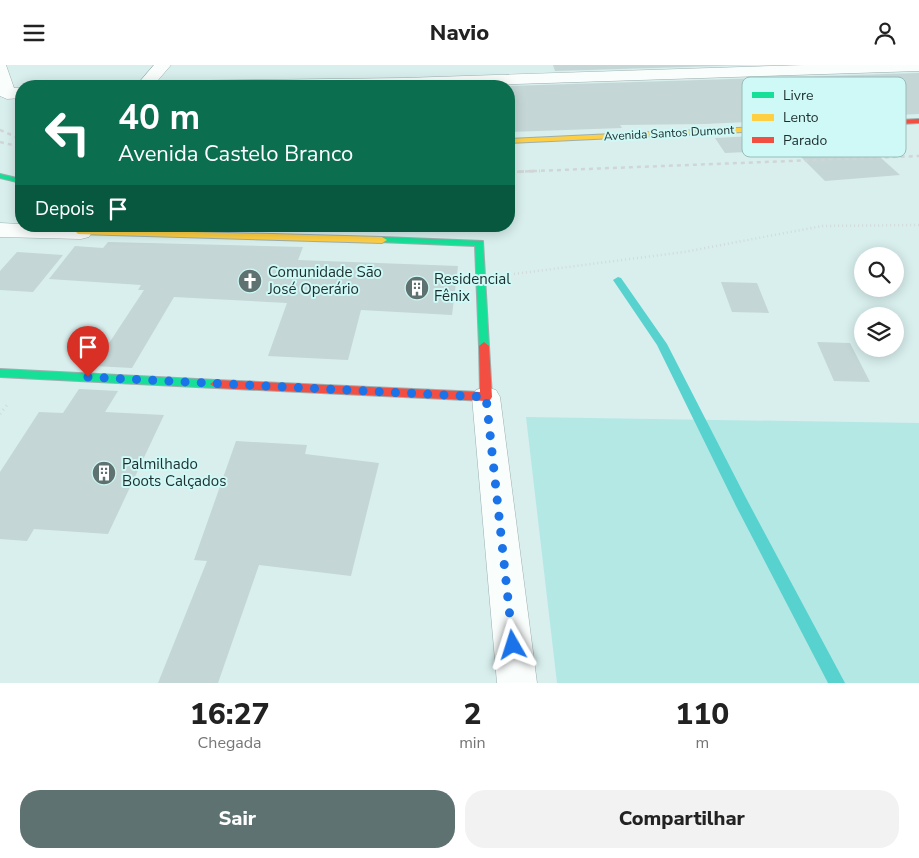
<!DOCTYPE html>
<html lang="pt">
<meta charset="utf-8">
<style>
:root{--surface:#fff;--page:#f2f2f2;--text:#222;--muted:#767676;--accent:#5e7271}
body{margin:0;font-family:"Nunito Sans",sans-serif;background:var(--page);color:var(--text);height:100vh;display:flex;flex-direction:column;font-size:19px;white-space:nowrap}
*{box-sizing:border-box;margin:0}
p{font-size:16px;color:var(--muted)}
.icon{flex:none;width:28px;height:28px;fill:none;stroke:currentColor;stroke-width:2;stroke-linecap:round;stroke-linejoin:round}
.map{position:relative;height:618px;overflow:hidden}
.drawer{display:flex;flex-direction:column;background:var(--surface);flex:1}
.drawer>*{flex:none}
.guide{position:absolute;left:15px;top:15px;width:500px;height:152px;border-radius:20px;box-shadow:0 2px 12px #0003;background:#0b6e4f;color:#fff;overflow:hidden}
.buttons{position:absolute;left:854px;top:182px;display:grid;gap:10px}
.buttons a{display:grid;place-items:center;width:50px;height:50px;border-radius:50%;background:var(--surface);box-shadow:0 2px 12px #0003;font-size:25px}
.pin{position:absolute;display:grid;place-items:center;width:42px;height:42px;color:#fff;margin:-51px -21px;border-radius:50% 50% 50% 0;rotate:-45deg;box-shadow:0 0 5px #0007}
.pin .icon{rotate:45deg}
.me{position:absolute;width:55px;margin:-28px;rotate:354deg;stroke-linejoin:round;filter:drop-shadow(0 0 4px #0008)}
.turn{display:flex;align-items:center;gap:18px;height:105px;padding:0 20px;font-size:22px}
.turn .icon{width:65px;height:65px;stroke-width:2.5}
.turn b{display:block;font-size:35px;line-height:42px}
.then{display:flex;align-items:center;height:48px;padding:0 20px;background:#0003;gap:10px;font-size:19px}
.eta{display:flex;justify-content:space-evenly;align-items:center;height:85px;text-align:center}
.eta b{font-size:30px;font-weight:800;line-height:35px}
.primary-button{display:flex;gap:10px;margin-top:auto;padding:10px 20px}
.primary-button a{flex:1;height:58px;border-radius:20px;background:var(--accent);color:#fff;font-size:20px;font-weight:800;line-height:58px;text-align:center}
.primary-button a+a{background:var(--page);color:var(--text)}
header{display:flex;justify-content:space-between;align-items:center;height:65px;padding:0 20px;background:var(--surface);font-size:22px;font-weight:800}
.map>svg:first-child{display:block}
.green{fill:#b4e8e5}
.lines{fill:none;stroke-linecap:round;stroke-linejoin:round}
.stream{fill:#57d2ce;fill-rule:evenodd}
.building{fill:#c4d6d6}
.street-casing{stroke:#9dafae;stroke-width:1}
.fast-casing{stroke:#9dafae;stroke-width:2}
.slow-casing{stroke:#9dafae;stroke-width:2}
.jam-casing{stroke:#9dafae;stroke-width:2}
.path-far1{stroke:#d2dad9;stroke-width:2.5;stroke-dasharray:1 3;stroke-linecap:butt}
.path{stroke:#d2dad9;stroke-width:3;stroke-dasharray:1 4;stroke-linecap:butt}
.street{fill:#f9fdfc;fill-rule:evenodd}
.fast{fill:#16e098;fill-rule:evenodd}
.slow{fill:#ffcf43;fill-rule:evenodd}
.jam{fill:#f24e42;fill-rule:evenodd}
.rail-far1{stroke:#d0d6d6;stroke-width:2.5;stroke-dasharray:4 4;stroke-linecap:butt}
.rail{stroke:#d0d6d6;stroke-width:3;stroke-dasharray:5 5;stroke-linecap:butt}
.route{stroke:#1a73e8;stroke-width:9;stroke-dasharray:0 16.2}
.labels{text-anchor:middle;stroke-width:4;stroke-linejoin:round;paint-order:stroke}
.far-street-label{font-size:12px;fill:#1d2e2d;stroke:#cef9f6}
.poi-label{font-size:15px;fill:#1d2e2d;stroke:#cef9f6;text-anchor:start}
.key{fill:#cef9f6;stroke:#99bcba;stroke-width:1}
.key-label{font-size:14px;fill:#1d2e2d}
</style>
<header><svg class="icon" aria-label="menu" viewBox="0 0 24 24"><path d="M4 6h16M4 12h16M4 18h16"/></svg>Navio<svg class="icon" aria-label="person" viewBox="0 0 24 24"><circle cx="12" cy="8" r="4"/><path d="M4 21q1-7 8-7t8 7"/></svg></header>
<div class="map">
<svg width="919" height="618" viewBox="0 0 919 618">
<rect width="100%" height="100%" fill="#d8efee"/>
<path class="green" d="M526 352 919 358V618H557Z"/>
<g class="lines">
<path class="stream" d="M618 212 621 213 667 279 746 433 845 618H828L736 441 657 280 613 215Z"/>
</g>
<path class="building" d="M553 0H746L555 6Z
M919 8V49L704 59 620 60 622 63 509 67V21Z
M851 66 900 110 825 116 794 85 725 88 715 73Z
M163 161H311L310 165Z
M108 177 303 182 298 195 458 201 452 250 361 245 348 295 268 291 287 238 174 232 132 303 94 301 144 225H138L141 220 49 214 75 181 103 183Z
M17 187 63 190 33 227 0 225V206Z
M721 217 757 218 769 248 732 247Z
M817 277 850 278 870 317 834 316Z
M79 324 118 326 105 347 164 350 108 469 34 464 27 476 0 474V407L39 347 63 348Z
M236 376 307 380 305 389 379 398 351 511 259 500 218 618H158L207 496 194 495Z"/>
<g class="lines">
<g class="street-casing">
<path id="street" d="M0 0H6L14 23H21V33L7 34 0 31Z
M154 0H171L153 21H136Z
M804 0H919V6L455 21H163L165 17 171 16 404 13Z
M0 158 21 159V161H85L89 162 92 167 89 172 81 174 0 172Z
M486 322 496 325 500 332 537 618H497L472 332 476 325Z"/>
</g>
<g class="fast-casing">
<path id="fast" d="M0 109 21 114V118L0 113Z
M382 172 483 176 489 281 488 284H480L479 281 475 181 379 177V173Z
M0 304 216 315 222 319 216 323 0 312Z"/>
</g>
<g class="slow-casing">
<path id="slow" d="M802 60 806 62 805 64 509 78V74Z
M81 164 382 172 387 175 382 178 78 169 76 167Z"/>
</g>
<g class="jam-casing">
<path id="jam" d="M919 54V58L802 64 798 62 802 60Z
M484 277 489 281 492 332 490 335 486 336 216 323 210 319 216 315 480 327 479 281Z"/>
</g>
<path class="path-far1" d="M514 209 684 187 822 161 919 160"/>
<path class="path" d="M0 349 7 340"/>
<use href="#street" class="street"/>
<use href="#fast" class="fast"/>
<use href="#slow" class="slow"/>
<use href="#jam" class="jam"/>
<path class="rail-far1" d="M0 65 21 74
M0 77 21 82
M509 107 919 91"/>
<path class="rail" d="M509 107 540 106"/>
</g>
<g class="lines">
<path class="route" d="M88 312 486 332 513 580"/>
</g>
<defs>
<g id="church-disc" transform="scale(1.25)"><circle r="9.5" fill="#5e7271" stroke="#cef9f6"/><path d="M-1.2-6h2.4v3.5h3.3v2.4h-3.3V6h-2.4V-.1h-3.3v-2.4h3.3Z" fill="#fff"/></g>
<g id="building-disc" transform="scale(1.25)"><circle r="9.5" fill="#5e7271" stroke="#cef9f6"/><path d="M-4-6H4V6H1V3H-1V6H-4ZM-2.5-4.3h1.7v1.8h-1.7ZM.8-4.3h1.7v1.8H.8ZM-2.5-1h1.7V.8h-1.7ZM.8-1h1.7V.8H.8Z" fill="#fff"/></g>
</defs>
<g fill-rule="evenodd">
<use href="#church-disc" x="250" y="216"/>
<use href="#building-disc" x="417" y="223"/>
<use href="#building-disc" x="104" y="408"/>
</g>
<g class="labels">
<g class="far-street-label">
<text transform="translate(669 68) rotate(-3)" y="4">Avenida Santos Dumont</text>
</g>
<g class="poi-label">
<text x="268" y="212">Comunidade São<tspan x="268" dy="17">José Operário</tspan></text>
<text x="434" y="219">Residencial<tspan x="434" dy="17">Fênix</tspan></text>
<text x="122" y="404">Palmilhado<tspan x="122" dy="17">Boots Calçados</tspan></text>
</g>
</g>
<rect x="742" y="12" width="164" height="80" rx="8" class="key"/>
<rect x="752" y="27" width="22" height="6" fill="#16e098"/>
<rect x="752" y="49" width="22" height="7" fill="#ffcf43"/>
<rect x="752" y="72" width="22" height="6" fill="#f24e42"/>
<g class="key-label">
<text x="783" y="35">Livre</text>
<text x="783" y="57">Lento</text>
<text x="783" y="80">Parado</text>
</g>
</svg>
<div class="buttons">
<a><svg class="icon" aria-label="search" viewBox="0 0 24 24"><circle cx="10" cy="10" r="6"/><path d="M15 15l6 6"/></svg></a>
<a><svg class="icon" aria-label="layers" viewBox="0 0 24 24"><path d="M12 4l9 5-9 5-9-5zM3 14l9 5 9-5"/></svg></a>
</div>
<div class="pin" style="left:88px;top:312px;background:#d93025"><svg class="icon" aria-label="arrive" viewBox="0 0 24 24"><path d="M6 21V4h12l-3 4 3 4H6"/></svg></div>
<svg class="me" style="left:513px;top:580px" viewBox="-20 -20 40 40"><path d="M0-17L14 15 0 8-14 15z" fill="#1a73e8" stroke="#fff" stroke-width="4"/></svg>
<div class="guide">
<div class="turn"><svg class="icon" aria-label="left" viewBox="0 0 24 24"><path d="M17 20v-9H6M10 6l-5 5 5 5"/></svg><div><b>40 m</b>Avenida Castelo Branco</div></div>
<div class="then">Depois<svg class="icon" aria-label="arrive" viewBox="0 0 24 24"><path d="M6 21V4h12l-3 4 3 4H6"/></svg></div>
</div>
</div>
<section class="drawer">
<div class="eta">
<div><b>16:27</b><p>Chegada</p></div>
<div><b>2</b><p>min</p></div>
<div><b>110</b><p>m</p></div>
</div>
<div class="primary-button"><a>Sair</a><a>Compartilhar</a></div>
</section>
